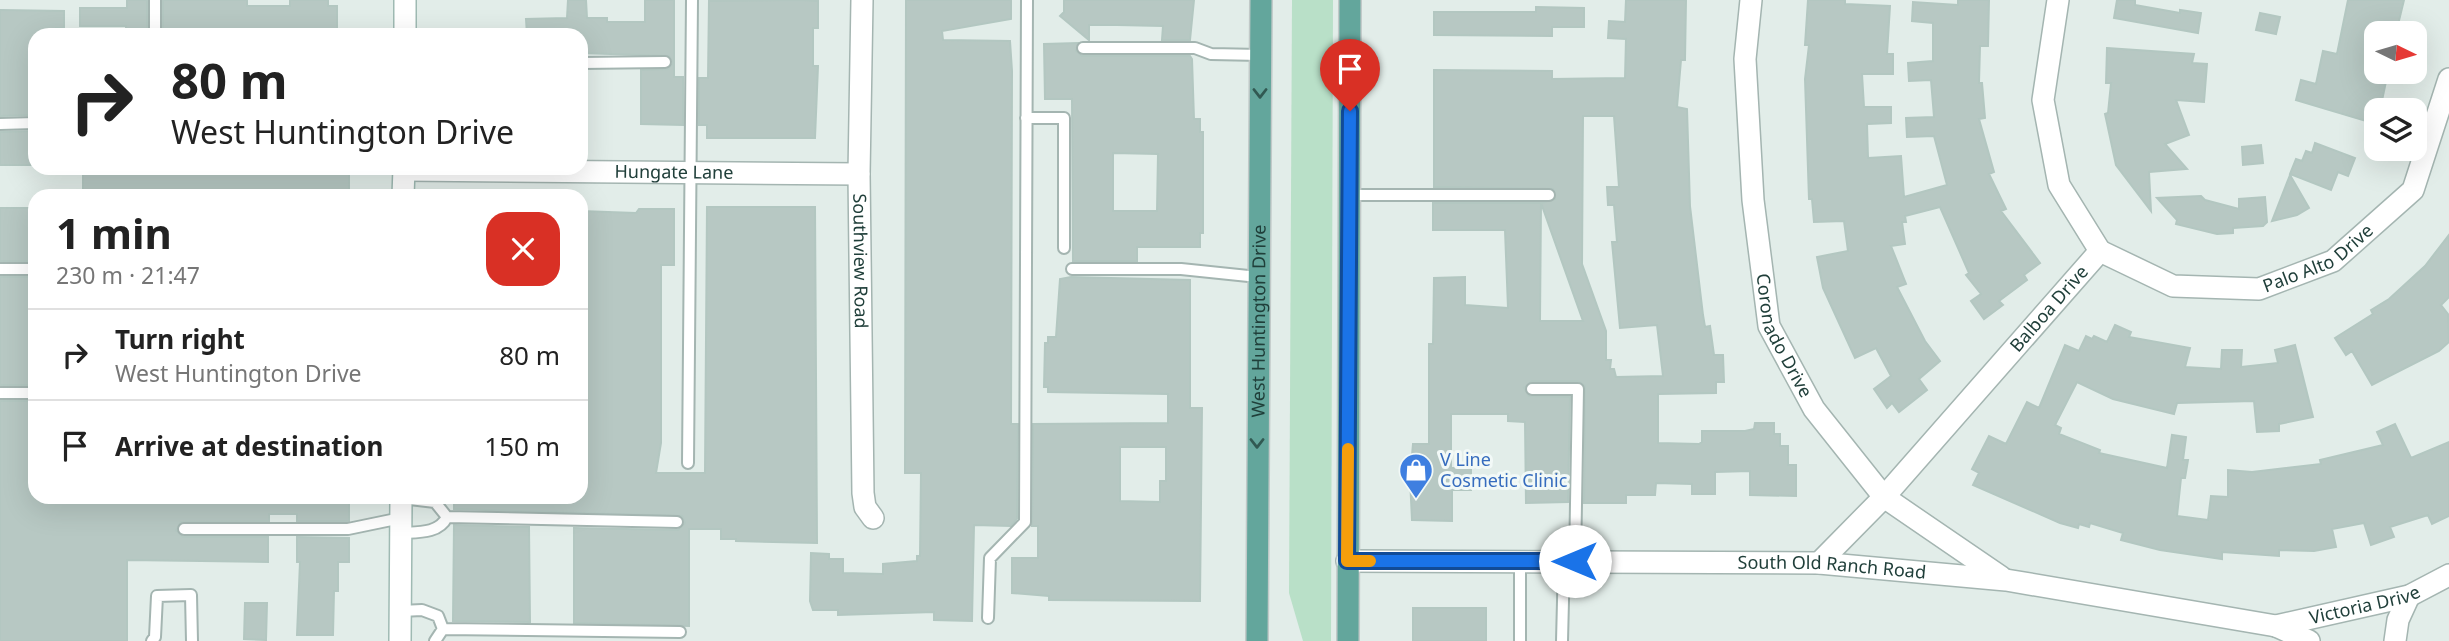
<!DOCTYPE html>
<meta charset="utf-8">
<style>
:root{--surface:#fff;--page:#f6f6f6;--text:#222;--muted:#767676;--line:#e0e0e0}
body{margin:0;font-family:"Noto Sans",sans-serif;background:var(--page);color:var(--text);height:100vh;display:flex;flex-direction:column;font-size:26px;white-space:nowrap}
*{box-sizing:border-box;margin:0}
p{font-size:23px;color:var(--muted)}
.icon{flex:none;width:38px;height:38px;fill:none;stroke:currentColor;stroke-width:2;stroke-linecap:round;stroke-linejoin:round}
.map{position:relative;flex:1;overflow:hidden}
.sheet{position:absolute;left:28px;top:189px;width:560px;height:315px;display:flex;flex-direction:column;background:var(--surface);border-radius:21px;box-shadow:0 7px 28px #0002}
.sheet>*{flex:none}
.hud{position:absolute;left:28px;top:28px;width:560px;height:147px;border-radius:21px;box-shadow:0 7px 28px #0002;background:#fff;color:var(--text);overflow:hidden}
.needle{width:46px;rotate:95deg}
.fabs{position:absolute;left:2364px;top:21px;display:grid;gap:14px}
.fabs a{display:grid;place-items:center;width:63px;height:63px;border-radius:14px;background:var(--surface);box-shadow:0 7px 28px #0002;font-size:35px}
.pin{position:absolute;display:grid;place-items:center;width:60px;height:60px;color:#fff;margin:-72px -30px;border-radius:50% 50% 50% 0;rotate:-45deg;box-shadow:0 0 7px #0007}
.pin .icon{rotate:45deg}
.me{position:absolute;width:77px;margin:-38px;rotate:270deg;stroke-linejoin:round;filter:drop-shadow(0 0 5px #0008)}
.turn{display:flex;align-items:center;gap:24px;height:147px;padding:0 28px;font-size:32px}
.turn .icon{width:91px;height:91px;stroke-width:2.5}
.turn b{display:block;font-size:49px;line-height:60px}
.round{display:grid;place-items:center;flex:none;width:74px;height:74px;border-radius:21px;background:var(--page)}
.overview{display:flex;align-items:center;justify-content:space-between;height:119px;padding:0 28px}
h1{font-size:42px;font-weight:700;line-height:52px}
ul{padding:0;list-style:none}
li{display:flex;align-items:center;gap:21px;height:91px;padding:0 28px;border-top:2px solid var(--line)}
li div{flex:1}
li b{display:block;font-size:26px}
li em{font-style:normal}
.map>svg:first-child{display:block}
.green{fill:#b9e0c8}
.building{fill:#b7c8c3;stroke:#b3c7c1;stroke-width:2;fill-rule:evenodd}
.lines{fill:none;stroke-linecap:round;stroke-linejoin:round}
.lane-casing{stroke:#a4b5b1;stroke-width:14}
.street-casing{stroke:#a4b5b1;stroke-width:24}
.secondary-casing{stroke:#9fbab3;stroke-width:24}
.primary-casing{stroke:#c1c9c8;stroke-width:24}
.lane{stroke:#fff;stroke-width:10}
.street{stroke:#fff;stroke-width:21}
.secondary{stroke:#fff;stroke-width:21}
.primary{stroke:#63a69c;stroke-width:21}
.oneway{stroke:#315952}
.route-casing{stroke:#114b97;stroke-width:18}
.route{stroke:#1a73e8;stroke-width:12}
.slow{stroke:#f59e0b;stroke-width:12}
.labels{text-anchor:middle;stroke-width:6;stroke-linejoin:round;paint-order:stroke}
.street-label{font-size:18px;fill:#203f3a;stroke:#f2f9f7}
.shop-label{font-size:18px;fill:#366cbe;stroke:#f2f9f7;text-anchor:start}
</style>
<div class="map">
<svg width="2449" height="641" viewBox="0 0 2449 641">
<rect width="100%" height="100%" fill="#e2ede9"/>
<path class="green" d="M1292 0H1333L1331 641H1303L1289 593Z"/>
<path class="building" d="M127 0H147V35H126V26H80V8H127Z
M163 0H247V6H290V0H328V6H337V35H163Z
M568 0H586L587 18H607V22H645V0H674V77H683V125L641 124V70L668 69 673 63 669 56 581 53V35H527L526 19 567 18Z
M799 0 818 1V28H813V66H818L815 138H707V125H699V78H708L709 1Z
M906 0H1011V19L942 31 943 40 1010 41 1012 71 1011 424H1018L1017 519 1011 526 974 525 972 621 934 620V612L838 615V610H813L810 601 811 553 829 554V559H843V573L883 574V564L917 561V556H920L921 473H905Z
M1064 0H1194L1190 40H1162L1163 26 1117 25H1089V40L1060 16 1064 12Z
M1626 0H1686L1685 60H1681L1677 107 1687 109 1690 206 1703 315 1705 327 1710 326 1714 355H1723L1724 382H1716V393L1658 394V443L1699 444 1702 442V431H1745L1754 429 1755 423H1774V434H1780V446H1788V465H1796V496L1750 495V471L1715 472V494H1692V484L1656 483 1655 495H1626V503H1584L1585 386 1578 381H1532L1524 388 1529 396 1570 397 1568 502 1526 503 1525 422 1508 421V414H1451V468H1471V490H1452V521L1412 520 1410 478 1413 444H1429V344H1433L1434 278 1465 277V305L1508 308 1505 230H1433V203H1541L1540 321H1583L1541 203 1555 199 1553 189 1434 187V70L1552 71V79L1625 78 1626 39 1608 38 1609 21 1625 22ZM1583 116H1614L1619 187H1607L1608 205H1614L1617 242H1612L1620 328 1657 325 1663 376 1616 377 1614 369H1610L1611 360H1606V331L1582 264Z
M1808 0H1845V4L1890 6 1887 54H1893V74H1862L1864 107H1891V123L1867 124 1868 158 1901 156 1904 197 1947 185 1934 136 1907 137 1906 118 1934 117 1931 80 1909 81 1908 63 1933 61V23L1912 21 1913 2 1958 5V0H1989L1988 46H1980L1979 83H1982L1985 118 1979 119 1994 172 1989 174 2006 209 2001 211 2040 263 2024 275 2027 280 1999 301 2003 305 1984 319 1971 301 1981 294 1966 275 1969 273 1940 207 1905 216 1906 222H1902L1905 244 1891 246 1906 284 1897 287 1925 341 1940 361 1919 379 1927 390 1899 412 1892 403 1887 408 1874 389 1891 376 1876 348 1855 358 1823 288 1817 257 1848 251 1844 221 1814 222 1812 199H1809L1805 79 1809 45H1805Z
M2117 0H2135V5L2180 13V10L2201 13 2198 33 2114 18Z
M2348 0H2404L2396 33H2376V72H2388L2380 110H2376V124L2296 100 2301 80 2316 84 2323 51 2337 54Z
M1536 7 1584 8V27H1552V36L1434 35V12H1536Z
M0 10 64 11V28H56V35H35V115L0 116Z
M2260 13 2280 17 2276 34 2256 30Z
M1078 43 1076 51 1082 56H1190L1192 59 1194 119H1200V132H1203V233H1200V247H1137V261H1073L1072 99H1045L1044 44ZM1113 153 1158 154 1157 211H1113Z
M2107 48 2194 54 2192 63 2207 64 2204 102 2176 100 2189 135 2165 144 2187 169 2149 172 2151 211 2116 165 2105 114 2108 113 2111 83H2106Z
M35 131V165H0V132Z
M2315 143 2355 158 2348 176 2338 172 2331 190 2290 174 2296 159 2302 161 2306 151 2312 153Z
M2261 145 2263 163 2243 165 2242 147Z
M83 168H349V193L83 196Z
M2290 175 2309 208 2297 215 2272 221Z
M2201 196 2205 200 2239 209V199L2265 197 2267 222 2263 226 2233 228V233L2217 234 2176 224 2177 220 2157 198Z
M707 207H815L817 543 736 541V539H721V529H689V626L574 623V528L678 530 685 523 682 516 454 509V497H581V211L636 213 639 209H674V265H661V443L656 473H705Z
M0 208H35V261H0Z
M2449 235V297L2441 305 2448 314 2449 342 2439 351 2372 385 2352 351 2346 355 2335 338 2373 314 2371 310 2389 299 2425 266Z
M0 277H35V385H0Z
M1071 277 1190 280V408H1202L1200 601 1049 600V596L1012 593V558H1038V526H1032L1033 424 1168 423V394L1048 392V387H1044L1045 343H1048V337H1056L1060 279ZM1120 447H1166V481H1160V502L1120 501Z
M2115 325 2131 332 2129 337 2190 348 2185 367 2221 369 2222 350H2242L2241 367 2278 363 2275 350 2295 345 2313 417 2279 424V431L2257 432 2254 401 2177 403 2174 414 2113 399 2077 382 2055 425 2061 428 2059 434 2100 450 2099 453 2167 468 2172 435 2186 437 2183 460H2188L2185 478H2181L2177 516 2208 520 2211 496 2228 497V470L2252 472 2321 464 2320 460 2383 445 2377 432 2395 424 2411 458 2449 442V516L2432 524 2428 515 2390 527 2394 537 2371 545 2364 523 2332 529 2336 547 2314 551 2279 550V556L2222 552V559L2160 550 2121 540 2123 533 2090 523 2089 527 2079 524 2078 528 2060 523 1973 485 1979 473 1972 469 1989 436 2006 444 2027 402 2039 408 2065 345 2079 351 2086 336 2092 339 2094 336 2107 342Z
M0 401H35V497H349V521H297V514H269V521L181 522 176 530 183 537H268V562L127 560V641H0Z
M454 525 529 527 530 622 453 621Z
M297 537 349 538V562H338V591H334L333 635H297L300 562H297Z
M245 603H267L266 640 244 639Z
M1413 608H1486V641H1413Z"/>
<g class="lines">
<g class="lane-casing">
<path id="lane" d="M155 35V0
M1083 48H1195L1211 54 1260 55
M581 63 665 62
M1026 118H1064V248
M0 124 35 123
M1350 195H1549
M0 269H35
M1072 269H1181L1258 277
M1532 389H1578L1575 561
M0 393H35
M688 463 692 0
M401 498 435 502 447 517
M447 517 677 522
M184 529H348L401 518
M401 533C417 532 439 534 447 517
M401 611 422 610 438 616 443 629 435 641
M988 618 990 558 1025 522 1027 0
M443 629 680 632
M152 641 155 637 157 596 191 595 192 641
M1520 641V560
M1562 641 1564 561"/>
</g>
<g class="street-casing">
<g id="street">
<path id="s1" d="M862 0 859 174 863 493 865 507 873 518"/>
<path id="s2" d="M1751 0 1745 59 1753 200 1769 326 1814 409 1884 497 2001 577"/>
<path id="s3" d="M404 170 859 174"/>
<path id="s4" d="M2100 251 2173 286 2259 289 2333 261 2413 190 2449 79"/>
<path id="s5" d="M1347 561 1819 563 2006 580 2276 626 2309 641"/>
<path id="s6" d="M1819 563 1884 497 2100 251 2059 185 2043 100 2058 0"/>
<path id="s7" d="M2276 626 2409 596 2449 575"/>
<path d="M2395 641 2398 620 2409 596"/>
</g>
</g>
<g class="secondary-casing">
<path id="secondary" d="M405 35V0
M403 196 404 168
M400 641 401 497"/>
</g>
<g class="primary-casing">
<g id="primary">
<path id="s8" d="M1257 641 1261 0"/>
<path d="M1348 641 1350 0"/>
</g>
</g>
<use href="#lane" class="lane"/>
<use href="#street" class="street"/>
<use href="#secondary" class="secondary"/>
<use href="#primary" class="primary"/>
</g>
<defs><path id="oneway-chevron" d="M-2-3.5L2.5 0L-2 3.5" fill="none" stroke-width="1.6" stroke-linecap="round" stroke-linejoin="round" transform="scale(1.75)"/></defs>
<g class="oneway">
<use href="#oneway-chevron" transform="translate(1260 93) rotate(90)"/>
<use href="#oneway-chevron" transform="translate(1257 443) rotate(90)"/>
</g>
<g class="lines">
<g class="route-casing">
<path id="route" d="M1350 111 1347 561H1575"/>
</g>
<use href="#route" class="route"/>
<path class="slow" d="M1348 449 1347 561H1370"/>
</g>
<defs>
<g id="shop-pin" transform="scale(1.75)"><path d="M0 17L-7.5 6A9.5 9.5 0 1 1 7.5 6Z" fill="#3f7fe0" stroke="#f2f9f7"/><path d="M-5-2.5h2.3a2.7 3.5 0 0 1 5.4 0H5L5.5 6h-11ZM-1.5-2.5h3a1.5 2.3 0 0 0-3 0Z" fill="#fff"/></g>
</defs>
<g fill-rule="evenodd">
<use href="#shop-pin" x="1416" y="470"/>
</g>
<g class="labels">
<g class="street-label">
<text dy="6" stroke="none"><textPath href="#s3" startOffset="270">Hungate Lane</textPath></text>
<text dy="6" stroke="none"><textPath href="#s4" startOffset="234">Palo Alto Drive</textPath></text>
<text dy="6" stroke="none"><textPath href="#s1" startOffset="261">Southview Road</textPath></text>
<text dy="6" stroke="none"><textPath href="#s6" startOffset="343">Balboa Drive</textPath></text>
<text dy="6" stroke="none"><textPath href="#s8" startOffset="320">West Huntington Drive</textPath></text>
<text dy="6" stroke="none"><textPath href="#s2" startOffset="341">Coronado Drive</textPath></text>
<text dy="6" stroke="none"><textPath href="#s5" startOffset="485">South Old Ranch Road</textPath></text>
<text dy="6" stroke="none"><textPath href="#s7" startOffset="91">Victoria Drive</textPath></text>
</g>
<g class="shop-label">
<text x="1440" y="466">V Line<tspan x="1440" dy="21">Cosmetic Clinic</tspan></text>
</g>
</g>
</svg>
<div class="fabs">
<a><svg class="needle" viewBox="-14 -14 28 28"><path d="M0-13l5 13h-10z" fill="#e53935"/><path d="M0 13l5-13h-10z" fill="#767676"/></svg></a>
<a><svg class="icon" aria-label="layers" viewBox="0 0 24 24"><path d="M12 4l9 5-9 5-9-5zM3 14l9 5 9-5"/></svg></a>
</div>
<div class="pin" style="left:1350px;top:111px;background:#d93025"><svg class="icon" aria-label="arrive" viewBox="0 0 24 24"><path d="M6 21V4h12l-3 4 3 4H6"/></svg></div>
<svg class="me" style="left:1575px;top:561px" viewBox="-20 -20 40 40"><circle r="19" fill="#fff"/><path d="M0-13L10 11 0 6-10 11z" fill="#1a73e8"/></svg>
<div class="hud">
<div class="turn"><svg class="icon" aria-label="right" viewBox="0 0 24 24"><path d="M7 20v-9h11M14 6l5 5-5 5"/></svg><div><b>80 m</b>West Huntington Drive</div></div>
</div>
<section class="sheet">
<div class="overview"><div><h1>1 min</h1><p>230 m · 21:47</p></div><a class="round" style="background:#d93025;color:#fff"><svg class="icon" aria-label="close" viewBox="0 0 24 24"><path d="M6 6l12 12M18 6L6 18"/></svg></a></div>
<ul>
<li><svg class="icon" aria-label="right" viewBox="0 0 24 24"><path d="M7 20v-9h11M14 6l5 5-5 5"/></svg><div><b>Turn right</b><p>West Huntington Drive</p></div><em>80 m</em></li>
<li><svg class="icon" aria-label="arrive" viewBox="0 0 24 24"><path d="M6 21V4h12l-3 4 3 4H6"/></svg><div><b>Arrive at destination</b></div><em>150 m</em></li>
</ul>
</section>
</div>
